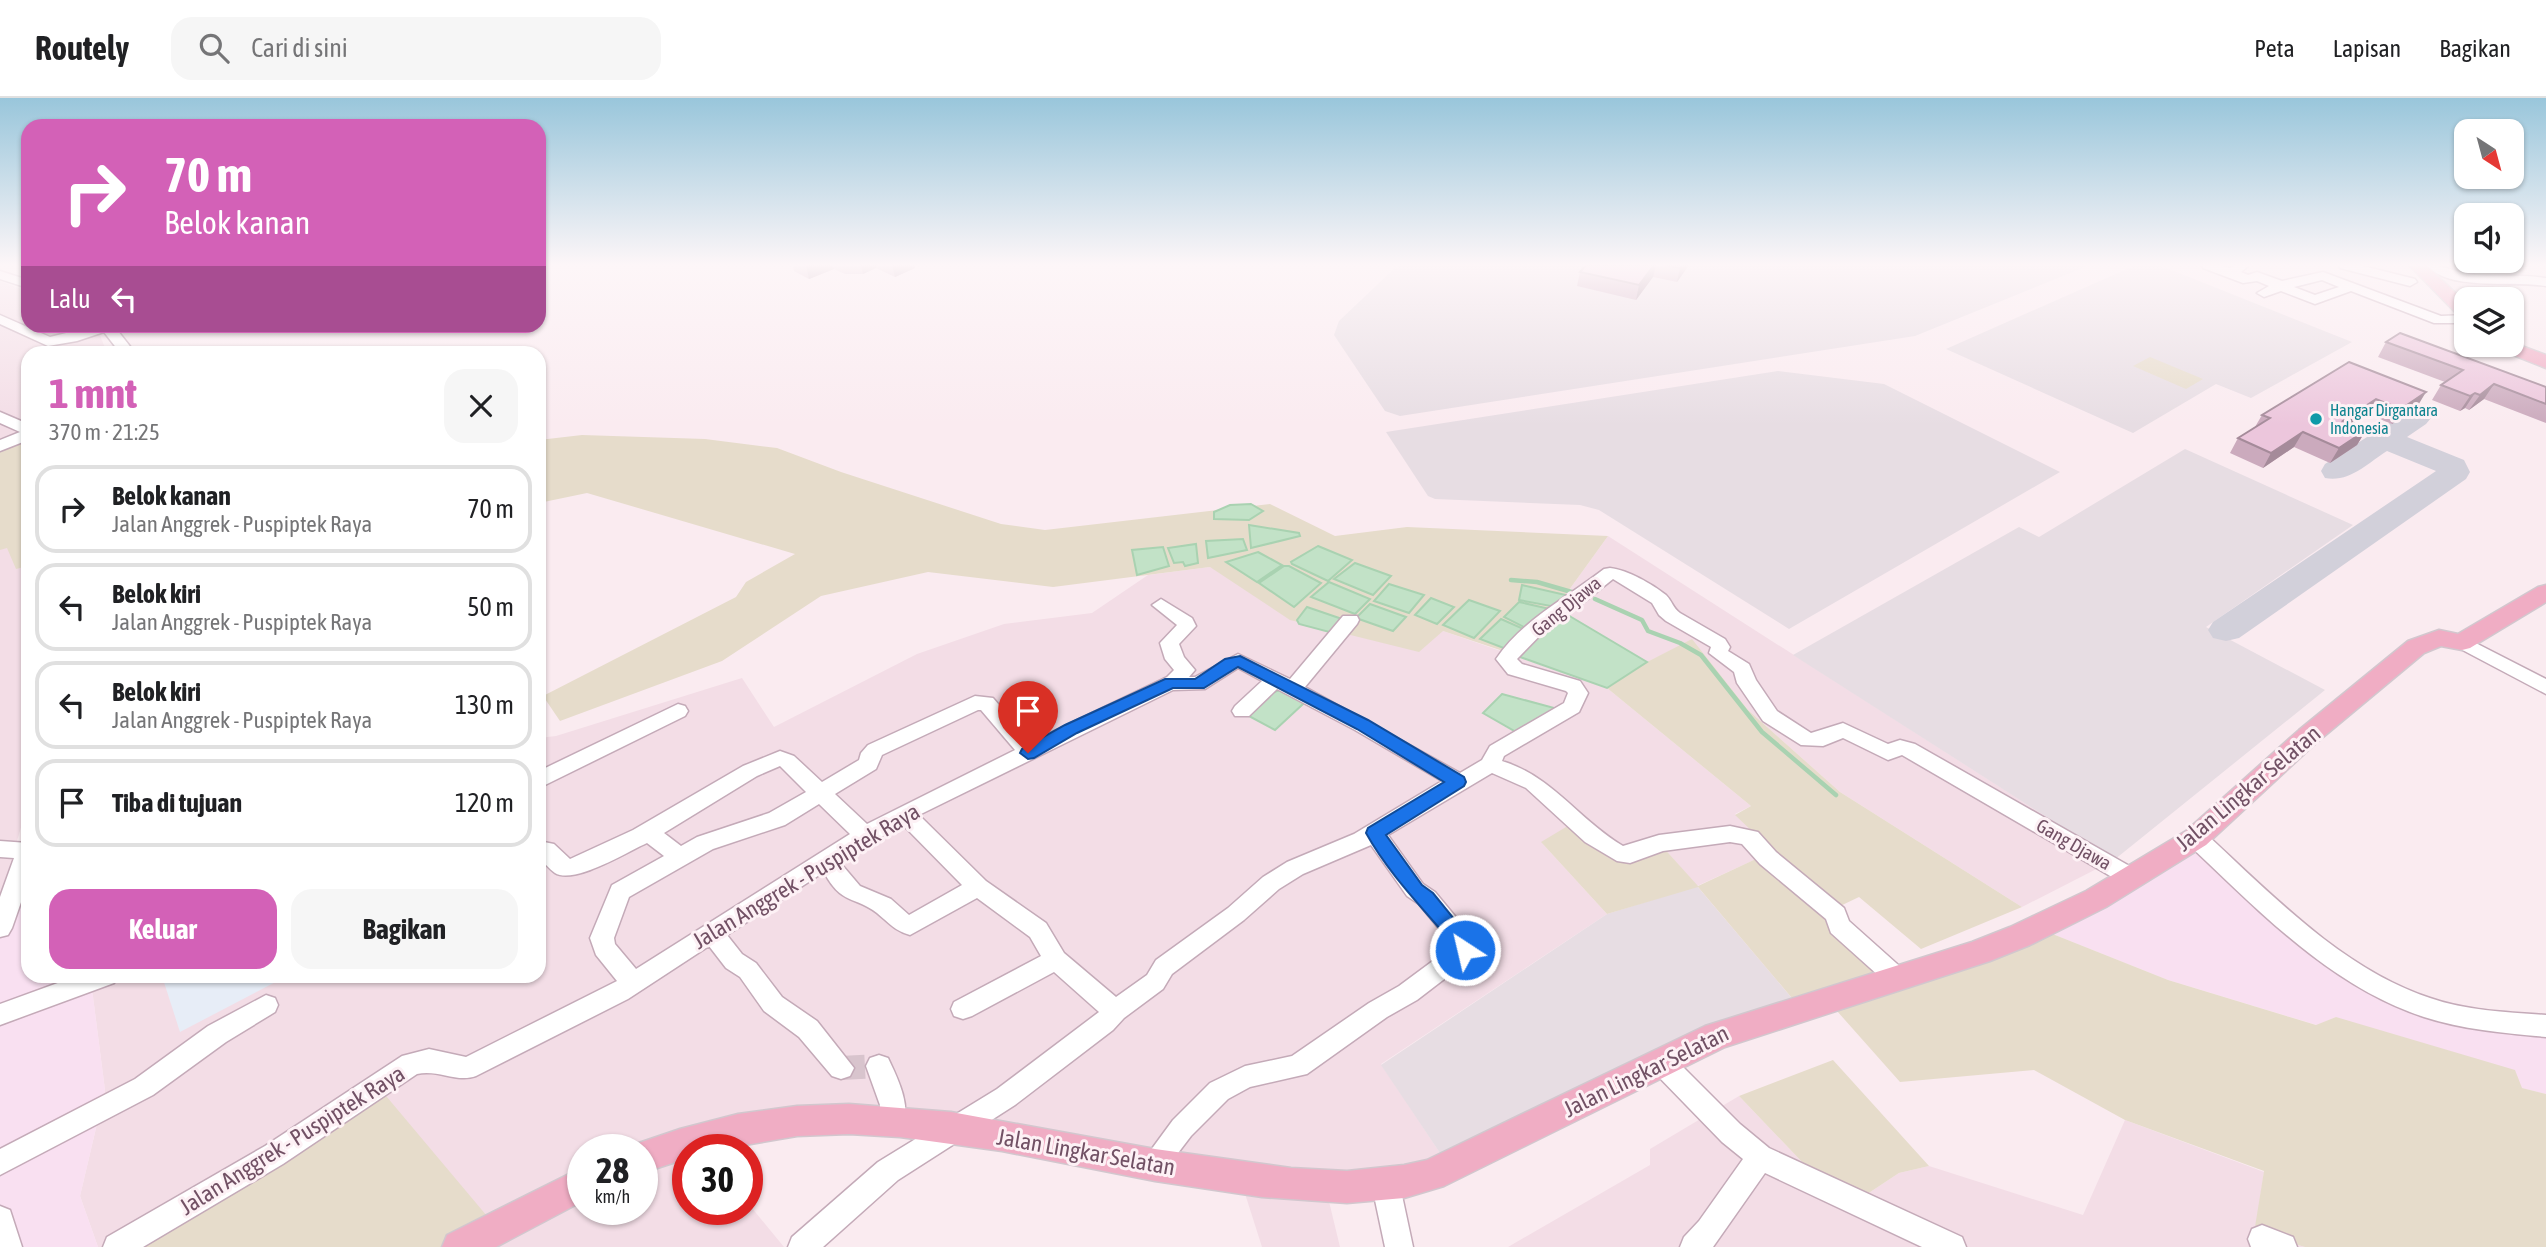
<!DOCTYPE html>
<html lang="id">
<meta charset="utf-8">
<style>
:root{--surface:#fff;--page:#f6f6f6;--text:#202124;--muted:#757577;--line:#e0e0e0;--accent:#d361b7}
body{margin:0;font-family:"Asap Condensed",sans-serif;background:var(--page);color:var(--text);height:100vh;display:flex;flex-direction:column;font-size:26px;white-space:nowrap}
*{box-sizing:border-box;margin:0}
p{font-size:23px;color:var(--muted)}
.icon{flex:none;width:38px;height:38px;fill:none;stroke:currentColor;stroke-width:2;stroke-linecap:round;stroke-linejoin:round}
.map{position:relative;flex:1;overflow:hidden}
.side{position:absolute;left:21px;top:248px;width:525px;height:637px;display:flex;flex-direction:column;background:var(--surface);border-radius:21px;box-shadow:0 2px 5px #0004}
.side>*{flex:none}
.hud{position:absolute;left:21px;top:21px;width:525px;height:214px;border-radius:21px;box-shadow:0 2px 5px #0004;background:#d361b7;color:#fff;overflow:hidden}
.needle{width:46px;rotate:144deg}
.controls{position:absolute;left:2454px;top:21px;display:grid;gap:14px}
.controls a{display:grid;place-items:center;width:70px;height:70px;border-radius:14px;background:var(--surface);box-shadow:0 2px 5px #0004;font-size:35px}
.speed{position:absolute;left:567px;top:1036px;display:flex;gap:14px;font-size:35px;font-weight:700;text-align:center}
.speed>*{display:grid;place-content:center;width:91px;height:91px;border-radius:50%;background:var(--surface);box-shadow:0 2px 5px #0004;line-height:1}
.speed small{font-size:18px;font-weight:400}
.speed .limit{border:10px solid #d22;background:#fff;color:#111}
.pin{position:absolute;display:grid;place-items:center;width:60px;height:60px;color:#fff;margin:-72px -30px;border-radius:50% 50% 50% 0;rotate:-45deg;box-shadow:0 0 7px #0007}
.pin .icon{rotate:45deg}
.me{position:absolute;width:77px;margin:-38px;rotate:325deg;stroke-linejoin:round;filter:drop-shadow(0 0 5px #0008)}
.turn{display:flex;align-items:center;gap:24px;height:147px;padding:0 28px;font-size:32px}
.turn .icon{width:91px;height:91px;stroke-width:2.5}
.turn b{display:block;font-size:49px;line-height:60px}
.then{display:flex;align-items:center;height:66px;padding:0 28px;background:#0003;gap:14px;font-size:26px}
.round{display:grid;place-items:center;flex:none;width:74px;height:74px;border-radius:21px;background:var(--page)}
.overview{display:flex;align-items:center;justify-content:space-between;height:119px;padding:0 28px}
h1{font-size:42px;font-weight:700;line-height:52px;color:var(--accent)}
.button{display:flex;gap:14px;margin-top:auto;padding:14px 28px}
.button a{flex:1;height:80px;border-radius:21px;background:var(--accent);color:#fff;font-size:28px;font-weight:700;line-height:80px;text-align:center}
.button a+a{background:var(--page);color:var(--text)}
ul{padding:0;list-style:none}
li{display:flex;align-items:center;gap:21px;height:88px;margin:0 14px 10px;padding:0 14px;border:4px solid var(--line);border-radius:21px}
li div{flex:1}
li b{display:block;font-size:26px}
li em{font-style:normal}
header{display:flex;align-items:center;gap:42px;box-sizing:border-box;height:98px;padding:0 35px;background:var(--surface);border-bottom:2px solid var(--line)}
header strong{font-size:33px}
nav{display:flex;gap:38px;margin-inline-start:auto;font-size:24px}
.search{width:490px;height:63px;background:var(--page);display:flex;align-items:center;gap:18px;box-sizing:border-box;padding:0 24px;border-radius:21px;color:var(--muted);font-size:26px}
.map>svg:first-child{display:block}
.residential{fill:#f3dde6;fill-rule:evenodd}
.commercial{fill:#f9e0f1}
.industrial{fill:#e7dde3}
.education{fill:#e7edf7}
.green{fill:#e6dccb}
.water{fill:#c2e2c7;stroke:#a9d2b1;stroke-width:2}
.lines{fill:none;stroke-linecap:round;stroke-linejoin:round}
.stream{stroke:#a9d2b1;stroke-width:4.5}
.taxiway{fill:#d2d0da;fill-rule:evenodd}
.minor-tunnel{stroke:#d8c4cd;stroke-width:24;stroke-dasharray:24 12;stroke-linecap:butt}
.minor-casing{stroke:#c4aab8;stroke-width:3}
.major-casing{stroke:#d2c7ce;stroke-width:3}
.minor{fill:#fff;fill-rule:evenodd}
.major{fill:#f0adc4;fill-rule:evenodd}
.wall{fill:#cbaabd}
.shaded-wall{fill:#a58b9a}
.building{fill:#ecc6dc;stroke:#a58b9a;stroke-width:2}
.route{fill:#1a73e8;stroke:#114b97;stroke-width:2}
.culture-dot{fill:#0f9aa8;stroke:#fdf1f5;stroke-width:2.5}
.labels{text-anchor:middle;stroke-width:6;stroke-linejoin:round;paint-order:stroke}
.far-culture-label{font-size:16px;fill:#0d838f;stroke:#fdf1f5;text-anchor:start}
.street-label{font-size:19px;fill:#725165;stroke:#fdf1f5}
.near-street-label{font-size:23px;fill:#725165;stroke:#fdf1f5}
</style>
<header>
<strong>Routely</strong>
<div class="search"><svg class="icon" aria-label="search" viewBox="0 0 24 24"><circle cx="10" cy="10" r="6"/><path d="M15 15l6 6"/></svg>Cari di sini</div>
<nav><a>Peta</a><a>Lapisan</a><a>Bagikan</a></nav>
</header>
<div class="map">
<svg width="2546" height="1149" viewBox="0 0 2546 1149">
<rect width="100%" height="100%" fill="#faebf0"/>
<path class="residential" d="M2425 167H2452L2471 176 2533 178 2546 182 2535 185 2495 188 2482 194H2454Z
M0 183 28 194V228H92L98 232 107 255 28 256V706L0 800Z
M1608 438 2114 762 2022 809 1840 694 1748 612 1692 542 1647 564 1556 510Z
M1210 469 1443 533 1607 590 1751 708 1735 716 1774 753 1697 788 1661 747 1630 764 1542 745 1607 816 1381 966 1448 1067 1326 1091 1340 1149H1262L1240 1080 844 1019 688 1052V1111H747V1104L784 1149H98L80 1098 105 992 92 891 101 879 539 878V640L556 638 742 580 774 629 917 556 1004 526 1092 515 1148 477ZM583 1052H642V1111H583Z
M1739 998 1846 1110 1899 1075 1929 1068 2083 1117 2125 1022 2264 1074 2255 1135 2305 1149H1508L1650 1067V1051Z"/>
<path class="commercial" d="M2191 740 2322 853 2420 909 2546 935V996L2522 990 2336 919 2317 927 2168 882 2035 829Z
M28 757V878L101 879 92 891 105 992 80 1098 98 1149H0V800L12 761Z"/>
<path class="industrial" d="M1398 167H2090L1915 238 1400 318 1385 313 1334 237 1339 223Z
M2136 167H2159L2352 244 2251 300 2216 286 2133 335 1946 251Z
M1778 273 1884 286 2060 374 1789 531 1599 412 1580 407 1435 401 1428 398 1386 334Z
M2185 351 2353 427 2206 529 2325 592 2114 762 1793 557 2019 429 2039 439Z
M1697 788 1802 912 1448 1067 1381 967 1607 816Z"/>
<path class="education" d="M162 878H285V879L180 934Z"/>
<path class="green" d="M2150 259 2203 281 2186 291 2133 268Z
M582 337 705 341 777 350 841 374 1001 426 1045 432 1270 406 1335 438 1407 429 1608 438 1556 510 1509 555 1443 533 1419 554 1290 522 1210 469 1053 489 928 474 821 498 722 563 560 623 543 598 736 499 746 484 795 456 587 395 539 405V342Z
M28 338V468L16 471 7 450 0 452V350Z
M1692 541 1748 612 1840 694 2022 809 1921 851 1859 799 1836 810 1894 880 2035 829 2168 882 2316 927 2336 919 2515 972 2522 990 2546 996V1149H2305L2254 1135 2264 1073 2125 1022 2034 972 1900 984 1829 904 1802 912 1698 789 1607 816 1541 744 1576 723 1630 764 1661 747 1698 788 1773 753 1735 717 1751 708 1607 590 1647 564Z
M1833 962 1929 1068 1899 1075 1846 1110 1739 998Z
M376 986 492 1124 447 1149H116Z"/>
<path class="water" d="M1251 406 1263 413 1249 422 1214 421V414L1230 407Z
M1249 427 1299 435 1300 438 1251 450Z
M1243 441 1247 452 1208 460 1206 443Z
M1196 446 1198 465 1185 468 1183 464 1174 465 1168 450Z
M1318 448 1352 462 1328 483 1292 466 1291 464Z
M1163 449 1169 468 1137 477 1132 452Z
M1258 454 1282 467 1257 484 1226 464Z
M1355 465 1391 478 1373 497 1334 481Z
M1284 468H1289L1321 485 1294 509 1259 485Z
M1329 484 1370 501 1355 516 1311 499Z
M1389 486 1424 497 1409 515 1374 503Z
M1522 487 1570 498 1556 509 1519 502Z
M1431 500 1454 509 1437 526 1415 517Z
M1469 502 1500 513 1474 540 1443 527Z
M1519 504 1550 511 1530 532 1504 519Z
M1370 506 1406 519 1393 533 1356 520Z
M1307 509 1345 522 1333 535 1299 526 1297 522Z
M1556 510 1647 564 1607 590 1509 555Z
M1501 521 1528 533 1509 552 1480 541Z
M1283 591 1303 601V606L1275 632 1247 617 1271 595Z
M1502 596 1558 611 1518 635 1483 615Z"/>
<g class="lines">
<path class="stream" d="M1511 482 1537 484 1575 495
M1595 501 1642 522 1648 533 1680 545 1701 557 1762 634 1836 697"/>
<path class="taxiway" d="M2416 311 2426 314 2431 320 2426 326 2407 339 2464 362 2470 374 2466 381 2239 540 2226 543 2213 540 2208 532 2213 524 2436 373 2387 353C2368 365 2349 385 2325 380L2321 373 2325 366 2406 314Z"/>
<path class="minor-tunnel" d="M841 970 879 968"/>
<g class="minor-casing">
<path id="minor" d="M2202 167H2219L2230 170 2235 167H2249L2241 174 2248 177 2257 174 2282 183 2323 174 2441 218 2466 217V225H2434L2351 193 2315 206 2281 193 2264 199 2257 195 2269 188 2257 183 2243 185 2203 170ZM2322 182 2339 189 2315 197 2294 189Z
M2339 167H2359L2415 181 2417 184 2410 188 2340 170Z
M2427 167C2444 167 2457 175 2475 177 2499 179 2522 176 2546 180V188C2513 182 2449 194 2427 167Z
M0 173 28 182V190L0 181Z
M0 217 50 239 95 228H114L136 256H121L104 234 77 243 48 248 0 226Z
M0 314 28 326V342L0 353V342L20 334 0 325Z
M1610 470C1628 472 1652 486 1666 497 1672 503 1673 510 1680 515L1725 541 1730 549 1728 553 1749 566 1756 582 1777 613 1811 635 1843 625 1888 646 1900 642 1915 646 2140 774 2143 780 2140 786 2132 789 2124 786 1902 657 1888 662 1843 640 1823 648 1801 647 1763 623 1737 585 1734 574 1709 555 1711 549 1666 523 1659 517 1652 505 1613 481 1578 509 1560 517 1517 561 1522 566 1580 583 1588 595 1579 614 1504 658 1502 663C1552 678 1579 722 1623 748L1659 737 1730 728 1758 734 1776 754 1844 810 1849 823 1905 873 1909 880 1905 887 1897 890 1889 887 1831 835 1826 821 1760 766 1742 746 1730 744 1663 753 1630 765 1617 763 1585 744 1526 690 1492 675 1388 737 1423 786 1435 794 1474 841 1478 848 1473 859 1417 902 1387 919 1307 976 1250 989 1228 1001 1191 1038 1162 1076 1153 1080 1144 1076 1140 1067 1173 1022 1210 985 1245 968 1292 958 1369 905 1399 888 1453 848 1419 806 1407 798 1371 747 1303 776 1279 791 1244 822 1172 876 1163 891 1124 920 1113 932 1015 1007 898 1082 823 1149H788L792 1139 878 1064 997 991 1099 914 1054 874 972 918 963 921 954 918 951 911 954 904 1041 858 1030 839 977 800 910 837C895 833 889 825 877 815 855 798 841 807 824 774L727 837 742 856 756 865 782 899 817 923 854 970 850 978 841 981 832 978 799 939 764 913 740 879 726 870 709 848 628 901 476 978C457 985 437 971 417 976L283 1066 143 1149H103L107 1139 265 1048 402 958 429 951 466 959 617 883 596 857 590 840 612 787 664 758 647 745C627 754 574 787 555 775 549 771 544 764 539 759V743L554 746 570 761 633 732 743 668 780 653 794 658 822 684 859 662 861 655 868 647 975 598 993 600 1031 644 1167 579 1174 572 1165 561 1160 545 1177 527 1152 507 1161 501 1192 520 1196 528 1179 546 1184 559 1195 572 1189 579H1195L1238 556 1290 581 1343 518H1357L1359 522 1357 526 1305 589 1460 675 1482 662 1490 648 1564 605 1568 595 1566 593 1508 576 1496 561C1522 522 1568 499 1604 471ZM1238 570 1262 583 1235 608 1232 613 1235 618H1249L1277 591 1355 632 1442 683 1354 736 1287 764 1263 779 1228 810 1156 862 1147 877 1116 899 1064 855 1046 825 986 783 919 717 1173 592 1205 591ZM978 612H981L1015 652 867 726 835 696 876 671 882 657ZM780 668 806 694 769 715 697 739 681 748 664 735 757 678ZM819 706 850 736 636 871 615 846 614 840 629 799 713 751 785 727ZM902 726 962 787 909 817 891 801 860 788 843 768 837 766Z
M2462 538 2546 581V596L2455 548 2453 544 2455 540Z
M678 606 685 608 688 613 685 618 539 690V673Z
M2196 732 2204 734C2271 796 2342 871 2430 900 2467 913 2508 914 2546 917V939C2505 935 2464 932 2424 919 2331 889 2258 812 2188 746L2185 740 2188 734Z
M0 743 28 745V784L12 830 8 837 0 839V799L14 760 0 759Z
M77 878H118L114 885 0 927V906Z
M266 897 275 900 278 907 275 914 226 944 153 997 0 1077V1051L135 981 208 928Z
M1661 953 1670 956 1740 1026 1769 1050 1962 1139 1966 1149H1922L1765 1075 1713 1149H1680L1684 1139 1699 1123 1743 1061 1722 1044 1652 972 1648 964 1652 956Z
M879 957 888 960C898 981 912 1009 902 1031L893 1035 884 1031 880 1023V1007L866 968 870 960Z
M1386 1075 1396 1079 1400 1088 1413 1149H1385L1372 1088 1376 1079Z
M0 1108 10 1112 22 1149H0Z
M2262 1127 2293 1139 2297 1149H2251L2248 1141 2252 1131Z"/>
</g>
<g class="major-casing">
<path id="major" d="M2409 167H2426L2466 205V220L2460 219Z
M2511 244 2546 257V270L2498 251 2495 247H2511Z
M2546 487V504L2470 550 2462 552 2441 548 2424 555 2317 644 2206 747 2106 809 2030 847 1990 863 1725 949 1444 1088 1404 1100 1347 1105 1262 1099 1155 1083 1002 1053 900 1039 849 1036 797 1038 716 1052H688V1060L642 1075V1052H628L630 1048 680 1031 738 1016 797 1008 849 1006 951 1014 1155 1051 1291 1070 1347 1073 1404 1067 1427 1062 1705 928 1972 844 2010 829 2086 793 2186 733 2299 632 2408 543 2439 532 2458 536 2538 489Z
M583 1069V1103L496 1149H442L447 1137Z"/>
</g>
<use href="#minor" class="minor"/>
<use href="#major" class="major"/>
</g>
<path class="wall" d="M793 167H915V170L895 179 876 170 863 176H845L834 171 809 181 794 173Z
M1586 167H1689L1677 184 1653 179 1636 202 1577 188 1580 174Z
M2386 244 2546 289V325L2484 301 2469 312 2465 310 2460 313 2432 302 2441 287 2445 284 2378 259Z
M2349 264 2417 309 2392 326 2367 316 2352 326 2366 332 2357 347 2330 365 2294 349 2263 370 2230 355 2238 340 2255 329 2262 317Z"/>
<path class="shaded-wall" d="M806 167H833L834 171 809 181Z
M861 167H876V170L863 176Z
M892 167H915V170L895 179Z
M1654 167H1656L1653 179 1636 202 1639 187Z
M1682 167H1689L1677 184 1680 170Z
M2494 286 2484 301 2469 312 2480 297Z
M2426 294 2417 309 2392 326 2401 311Z
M2475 295 2465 310 2460 313 2470 298Z
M2376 301 2367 316 2334 338 2343 323Z
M2366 332 2357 347 2330 365 2339 350Z
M2303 334 2294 349 2263 370 2271 355Z"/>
<path class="building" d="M1586 167H1654L1639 187 1580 174Z
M1665 167H1682L1680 170Z
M2400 235 2546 289V306L2494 286 2480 297 2475 295 2470 298 2441 287 2463 272 2386 244Z
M2349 264 2426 294 2401 311 2376 301 2343 323 2366 332 2339 350 2303 334 2271 355 2238 340 2270 320 2262 317Z"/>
<linearGradient id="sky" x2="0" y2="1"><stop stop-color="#99c6db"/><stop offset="0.51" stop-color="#fdf6f8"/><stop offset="1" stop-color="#fdf6f8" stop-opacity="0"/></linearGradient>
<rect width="2546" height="327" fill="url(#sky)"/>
<path class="route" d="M1240 558 1368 622 1464 679 1466 684 1464 688 1386 737 1422 787 1433 795 1472 843 1475 848 1472 858 1465 860 1458 858 1456 850C1425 812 1390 778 1366 735L1368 730 1444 684 1357 631 1238 569 1204 590H1173L1077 635 1034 660 1028 661 1020 655 1022 651 1065 627 1165 581H1195L1225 561Z"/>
<circle class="culture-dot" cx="2316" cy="321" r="7"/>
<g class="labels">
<g class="far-culture-label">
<text x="2330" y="318">Hangar Dirgantara<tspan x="2330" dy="18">Indonesia</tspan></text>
</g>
<g class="street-label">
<text transform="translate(1566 508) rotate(-39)" y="7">Gang Djawa</text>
<text transform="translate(2074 746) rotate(30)" y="7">Gang Djawa</text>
</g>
<g class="near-street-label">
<text transform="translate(2248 690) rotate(-40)" y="8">Jalan Lingkar Selatan</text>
<text transform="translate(806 778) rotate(-31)" y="8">Jalan Anggrek - Puspiptek Raya</text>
<text transform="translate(1646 973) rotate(-26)" y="8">Jalan Lingkar Selatan</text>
<text transform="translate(292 1042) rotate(-32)" y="8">Jalan Anggrek - Puspiptek Raya</text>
<text transform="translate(1086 1054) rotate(10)" y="8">Jalan Lingkar Selatan</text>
</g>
</g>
</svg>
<div class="controls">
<a><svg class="needle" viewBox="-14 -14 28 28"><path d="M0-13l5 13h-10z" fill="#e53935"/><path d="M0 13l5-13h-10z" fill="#757577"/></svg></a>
<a><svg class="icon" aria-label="sound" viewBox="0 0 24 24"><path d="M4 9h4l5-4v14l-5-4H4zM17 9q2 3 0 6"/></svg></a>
<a><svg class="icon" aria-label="layers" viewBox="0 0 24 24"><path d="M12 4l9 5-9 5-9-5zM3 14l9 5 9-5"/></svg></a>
</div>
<div class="speed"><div>28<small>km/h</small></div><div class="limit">30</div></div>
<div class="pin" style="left:1028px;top:655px;background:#d93025"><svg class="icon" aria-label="arrive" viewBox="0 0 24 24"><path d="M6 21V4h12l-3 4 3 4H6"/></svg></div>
<svg class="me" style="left:1465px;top:852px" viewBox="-20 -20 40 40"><circle r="17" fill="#1a73e8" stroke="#fff" stroke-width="3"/><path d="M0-11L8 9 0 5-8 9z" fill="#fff"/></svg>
<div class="hud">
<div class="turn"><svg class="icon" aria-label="right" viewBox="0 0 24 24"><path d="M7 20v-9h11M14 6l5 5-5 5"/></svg><div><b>70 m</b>Belok kanan</div></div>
<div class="then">Lalu<svg class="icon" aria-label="left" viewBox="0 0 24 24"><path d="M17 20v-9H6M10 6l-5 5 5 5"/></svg></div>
</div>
<section class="side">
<div class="overview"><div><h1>1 mnt</h1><p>370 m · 21:25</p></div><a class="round"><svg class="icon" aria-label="close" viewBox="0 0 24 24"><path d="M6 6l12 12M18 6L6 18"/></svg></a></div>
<ul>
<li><svg class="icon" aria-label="right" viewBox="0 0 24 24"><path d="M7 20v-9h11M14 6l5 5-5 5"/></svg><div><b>Belok kanan</b><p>Jalan Anggrek - Puspiptek Raya</p></div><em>70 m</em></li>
<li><svg class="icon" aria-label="left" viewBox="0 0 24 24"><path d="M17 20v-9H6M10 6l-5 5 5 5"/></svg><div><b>Belok kiri</b><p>Jalan Anggrek - Puspiptek Raya</p></div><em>50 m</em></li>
<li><svg class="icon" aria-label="left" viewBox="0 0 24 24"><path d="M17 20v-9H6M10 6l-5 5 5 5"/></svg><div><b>Belok kiri</b><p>Jalan Anggrek - Puspiptek Raya</p></div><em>130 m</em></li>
<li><svg class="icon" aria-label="arrive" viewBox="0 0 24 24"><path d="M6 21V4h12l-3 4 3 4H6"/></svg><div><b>Tiba di tujuan</b></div><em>120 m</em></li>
</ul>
<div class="button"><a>Keluar</a><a>Bagikan</a></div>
</section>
</div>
